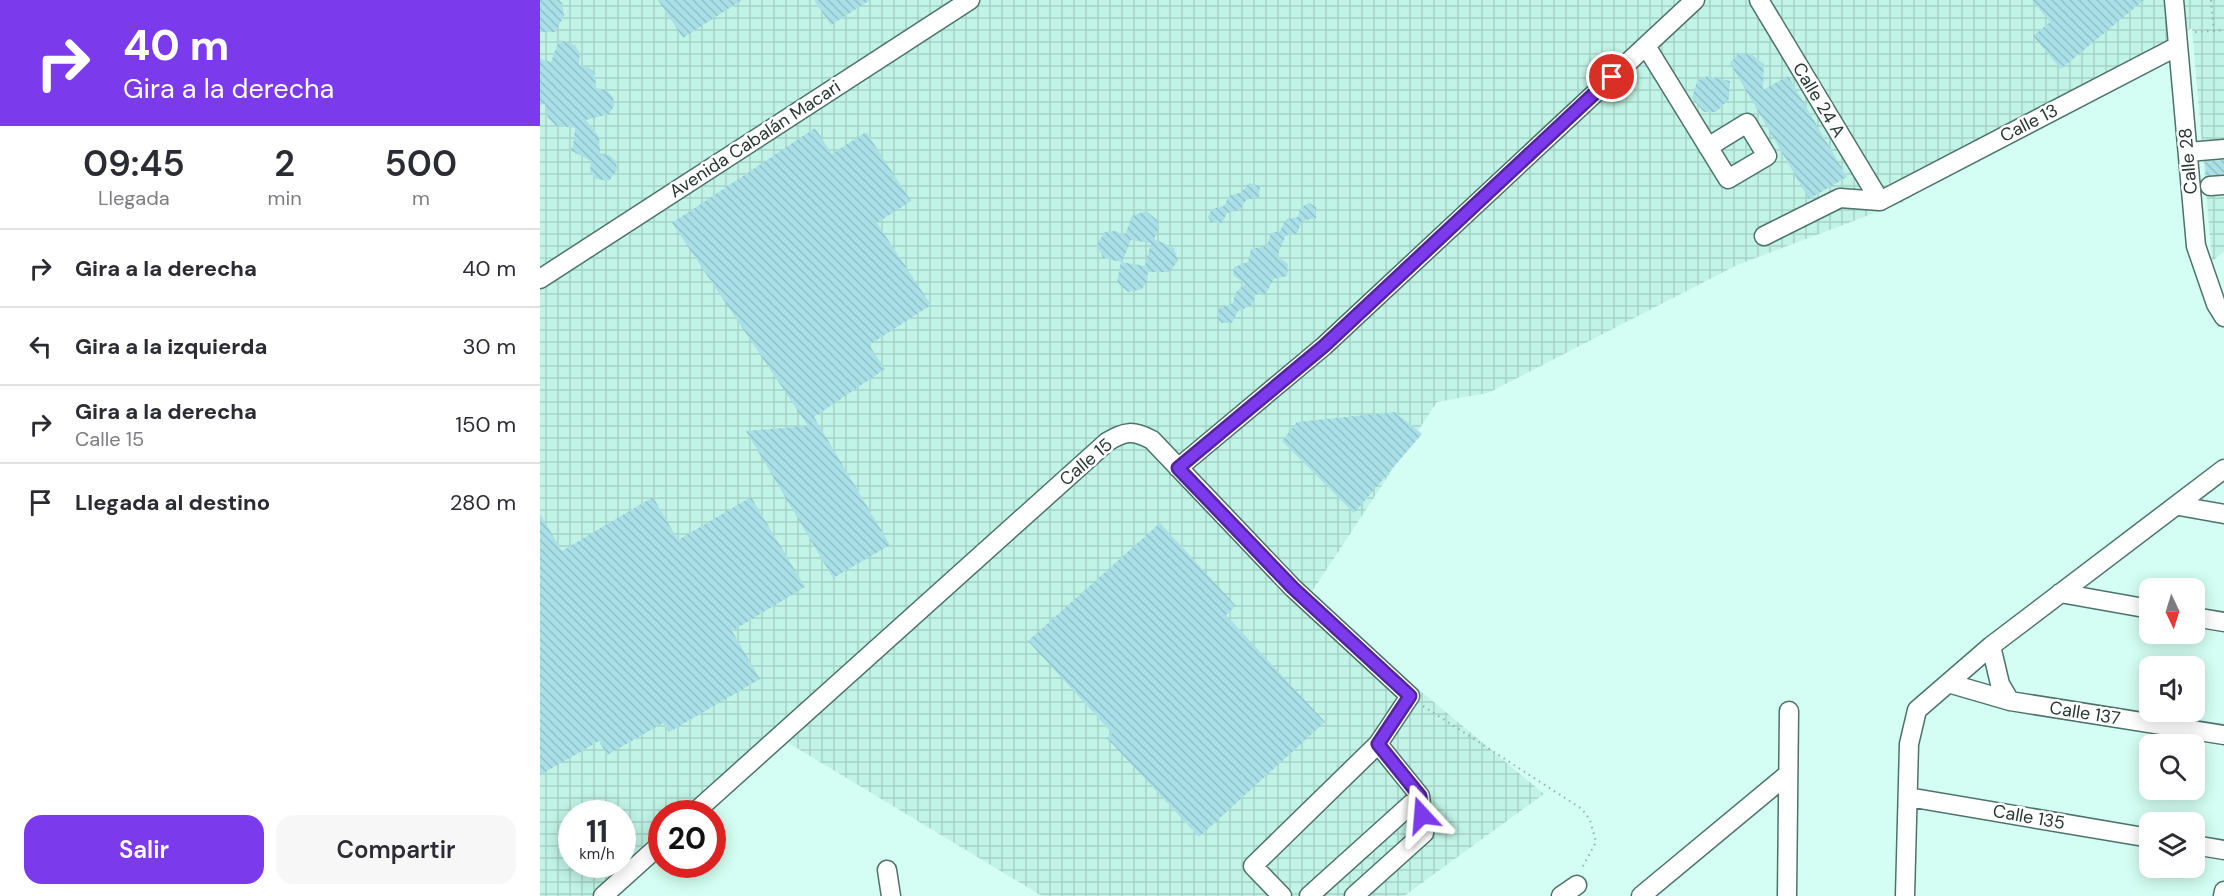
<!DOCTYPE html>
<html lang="es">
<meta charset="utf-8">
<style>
:root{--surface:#fff;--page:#f7f7f7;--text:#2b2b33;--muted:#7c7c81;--line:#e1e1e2;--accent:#7c3aed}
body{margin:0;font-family:"DM Sans",sans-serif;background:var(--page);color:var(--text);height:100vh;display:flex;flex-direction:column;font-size:22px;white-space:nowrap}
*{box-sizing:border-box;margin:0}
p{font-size:20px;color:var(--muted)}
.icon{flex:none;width:33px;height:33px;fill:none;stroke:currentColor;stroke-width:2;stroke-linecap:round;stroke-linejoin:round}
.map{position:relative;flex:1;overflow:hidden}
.sheet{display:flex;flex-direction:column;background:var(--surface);width:540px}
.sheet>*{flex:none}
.guide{background:#7c3aed;color:#fff;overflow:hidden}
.needle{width:39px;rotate:176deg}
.buttons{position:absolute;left:1599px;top:578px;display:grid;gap:12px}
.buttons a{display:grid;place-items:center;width:66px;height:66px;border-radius:12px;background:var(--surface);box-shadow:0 3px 15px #0003;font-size:30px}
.speed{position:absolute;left:18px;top:800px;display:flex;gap:12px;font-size:30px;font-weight:700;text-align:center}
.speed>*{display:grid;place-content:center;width:78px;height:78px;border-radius:50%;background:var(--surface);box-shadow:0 3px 15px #0003;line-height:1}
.speed small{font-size:15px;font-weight:400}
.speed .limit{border:9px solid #d22;background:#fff;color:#111}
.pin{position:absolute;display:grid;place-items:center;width:51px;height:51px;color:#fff;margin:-26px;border:3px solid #fff;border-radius:50%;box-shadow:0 2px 6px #0007}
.me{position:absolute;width:66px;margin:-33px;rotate:341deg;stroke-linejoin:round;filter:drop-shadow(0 0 4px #0008)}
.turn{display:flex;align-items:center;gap:21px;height:126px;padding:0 24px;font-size:27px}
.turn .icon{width:78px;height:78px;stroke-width:2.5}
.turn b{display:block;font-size:42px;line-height:51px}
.eta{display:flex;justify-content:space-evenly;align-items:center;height:102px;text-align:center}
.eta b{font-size:36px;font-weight:600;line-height:42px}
.action{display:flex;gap:12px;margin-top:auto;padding:12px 24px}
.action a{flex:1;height:69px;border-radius:18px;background:var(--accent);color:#fff;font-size:24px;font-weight:600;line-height:69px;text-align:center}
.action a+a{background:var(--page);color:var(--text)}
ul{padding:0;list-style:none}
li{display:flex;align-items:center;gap:18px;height:78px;padding:0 24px;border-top:2px solid var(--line)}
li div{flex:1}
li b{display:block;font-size:22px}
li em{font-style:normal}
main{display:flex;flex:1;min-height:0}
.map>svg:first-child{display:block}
.industrial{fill:url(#industrial-grid);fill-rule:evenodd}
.building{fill:url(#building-back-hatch)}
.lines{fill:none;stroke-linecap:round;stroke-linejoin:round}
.minor-casing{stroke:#4d7369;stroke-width:21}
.path{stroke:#92b2a9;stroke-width:2;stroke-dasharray:1.5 4.5;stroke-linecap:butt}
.minor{stroke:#fff;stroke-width:18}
.route-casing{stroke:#51269a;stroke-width:15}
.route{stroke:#7c3aed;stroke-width:10}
.labels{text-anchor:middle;stroke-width:5;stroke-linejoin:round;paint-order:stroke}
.street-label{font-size:18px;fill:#273733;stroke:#fff}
</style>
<main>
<section class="sheet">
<div class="guide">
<div class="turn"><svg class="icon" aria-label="right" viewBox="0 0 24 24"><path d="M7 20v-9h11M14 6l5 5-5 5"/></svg><div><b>40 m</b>Gira a la derecha</div></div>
</div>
<div class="eta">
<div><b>09:45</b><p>Llegada</p></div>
<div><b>2</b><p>min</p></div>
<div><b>500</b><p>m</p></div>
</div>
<ul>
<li><svg class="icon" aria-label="right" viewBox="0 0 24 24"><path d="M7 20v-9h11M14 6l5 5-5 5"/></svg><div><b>Gira a la derecha</b></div><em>40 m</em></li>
<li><svg class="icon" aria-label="left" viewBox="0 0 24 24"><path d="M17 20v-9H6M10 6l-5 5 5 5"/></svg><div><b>Gira a la izquierda</b></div><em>30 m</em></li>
<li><svg class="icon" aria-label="right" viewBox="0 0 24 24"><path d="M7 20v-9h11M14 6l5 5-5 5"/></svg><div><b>Gira a la derecha</b><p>Calle 15</p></div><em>150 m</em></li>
<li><svg class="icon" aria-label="arrive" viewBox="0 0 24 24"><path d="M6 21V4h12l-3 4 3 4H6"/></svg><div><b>Llegada al destino</b></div><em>280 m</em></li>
</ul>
<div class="action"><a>Salir</a><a>Compartir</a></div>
</section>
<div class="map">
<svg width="1684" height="896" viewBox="0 0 1684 896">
<defs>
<pattern id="industrial-grid" width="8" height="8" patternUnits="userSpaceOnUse" patternTransform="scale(1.5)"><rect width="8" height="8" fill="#c1f4e6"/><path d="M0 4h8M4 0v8" fill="none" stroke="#a6d2c6"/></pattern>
<pattern id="building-back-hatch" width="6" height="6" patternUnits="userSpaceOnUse" patternTransform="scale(1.5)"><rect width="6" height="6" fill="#a9e0e8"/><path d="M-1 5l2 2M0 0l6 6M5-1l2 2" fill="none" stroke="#91c1c7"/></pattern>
</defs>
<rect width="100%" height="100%" fill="#d4fef3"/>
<path class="industrial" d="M0 0H1684V252L1672 261 1652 28 1361 203 1197 265 948 393 897 402 771 593 840 657 1004 794 864 896H502L232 733 153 813H122L121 845 71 896H0ZM32 813H82V864H32Z"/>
<path class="building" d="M0 0H19L22 3 24 16 15 32H0Z
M118 0H202L143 38Z
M274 0H330L291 25Z
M1492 0H1604L1521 69 1493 36 1510 22Z
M19 40 35 45 40 53 39 65 48 67 55 73 56 88 66 90 73 97 74 106 69 114 46 120 59 137 60 153 69 155 76 161 77 170 69 181 56 179 50 172 51 161 30 150 33 147 35 128 15 125 8 118 5 104 0 105V59L11 62Z
M1210 53 1224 64 1223 90 1248 76 1307 177 1269 199 1190 63 1198 54Z
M1167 76 1190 81 1189 99 1176 112H1164L1152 98 1157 81Z
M275 128 292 154 326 132 371 201 337 223 391 305 329 345 345 369 274 417 350 545 293 578 206 431 268 426 132 223Z
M1684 160V174L1666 176 1665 162Z
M709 183 720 186 719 197 706 200 700 210 687 213 682 223 671 222 668 217 672 209 684 206 689 196 702 192Z
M769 203 776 207V218L762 221 757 234 746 235 737 256 748 264 747 276 734 279 726 293 716 294 711 306 698 311 692 323H682L677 318 679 308 693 303 695 293 705 284 693 275 694 267 708 262 711 249 727 246 731 233 740 231 746 219 758 217 761 207Z
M606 211 617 220 618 230 614 239 634 248 638 261 629 272H608L607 281 602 289 588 292 577 282 581 262 605 266 611 243 591 240 582 262 563 258 557 244 565 232 575 231 585 235 592 216Z
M855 412 882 434 814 513 742 441 757 422Z
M113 497 138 540 211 497 265 587 192 631 220 679 129 732 123 723 67 755 59 741 0 775V514L22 551Z
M620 523 696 606 686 615 785 722 659 837 567 738 572 733 488 641Z"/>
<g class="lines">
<g class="minor-casing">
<path id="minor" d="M1219 0 1340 201
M1634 0 1656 246 1676 304 1684 317
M1106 46 1188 179 1227 156 1207 123 1168 147
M1648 152 1684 149
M1670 186 1684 185
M1340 201 1638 46
M1224 236 1300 198 1340 201
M0 279 430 0
M638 468 784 346 1155 0
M1639 506 1684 514
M1520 593 1610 609
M1654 617 1684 622
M1451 646 1460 684 1470 701
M1408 683 1470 701 1684 735
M1368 797 1610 838
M154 813 567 442C585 431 593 430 612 440L753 588 870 696 838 744 713 866 742 896
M1654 845 1684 850
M347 870 351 896
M63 896 122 843
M769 896 880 796
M814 896 884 833 880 796 838 744
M1021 896 1037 885
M1101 896 1248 774
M1247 896 1249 711
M1365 896 1369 744 1377 710 1451 646 1684 469
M1683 896 1684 891"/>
</g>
<path class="path" d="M1671 0 1674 31 1684 30
M1655 32 1674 31
M883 706 1042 809 1050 820 1056 842 1041 870"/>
<use href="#minor" class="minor"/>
</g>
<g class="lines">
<g class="route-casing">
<path id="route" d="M882 815 880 796 838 744 870 696 753 588 638 468 784 346 1072 77"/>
</g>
<use href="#route" class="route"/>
</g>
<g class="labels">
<g class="street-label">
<text transform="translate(1279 100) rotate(59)" y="6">Calle 24 A</text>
<text transform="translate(1489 123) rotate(-27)" y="6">Calle 13</text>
<text transform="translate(215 139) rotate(-33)" y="6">Avenida Cabalán Macari</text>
<text transform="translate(1648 161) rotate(-95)" y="6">Calle 28</text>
<text transform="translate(546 462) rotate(-40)" y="6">Calle 15</text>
<text transform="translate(1545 713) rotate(9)" y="6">Calle 137</text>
<text transform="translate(1489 817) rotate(10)" y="6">Calle 135</text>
</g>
</g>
</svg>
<div class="buttons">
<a><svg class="needle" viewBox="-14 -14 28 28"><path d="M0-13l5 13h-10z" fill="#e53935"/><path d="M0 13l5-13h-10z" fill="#7c7c81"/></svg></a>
<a><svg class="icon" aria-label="sound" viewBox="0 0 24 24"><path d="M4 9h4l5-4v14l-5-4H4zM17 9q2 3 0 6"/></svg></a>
<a><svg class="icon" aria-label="search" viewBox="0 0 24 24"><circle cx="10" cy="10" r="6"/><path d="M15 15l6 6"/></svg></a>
<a><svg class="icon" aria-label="layers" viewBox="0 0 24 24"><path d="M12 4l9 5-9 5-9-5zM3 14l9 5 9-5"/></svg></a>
</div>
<div class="speed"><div>11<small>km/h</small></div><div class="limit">20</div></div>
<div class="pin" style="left:1072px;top:77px;background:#d93025"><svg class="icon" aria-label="arrive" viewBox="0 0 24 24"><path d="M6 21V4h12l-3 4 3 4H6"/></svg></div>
<svg class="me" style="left:882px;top:815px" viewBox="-20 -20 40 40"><path d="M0-17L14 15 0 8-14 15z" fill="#7c3aed" stroke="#fff" stroke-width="4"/></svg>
</div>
</main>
